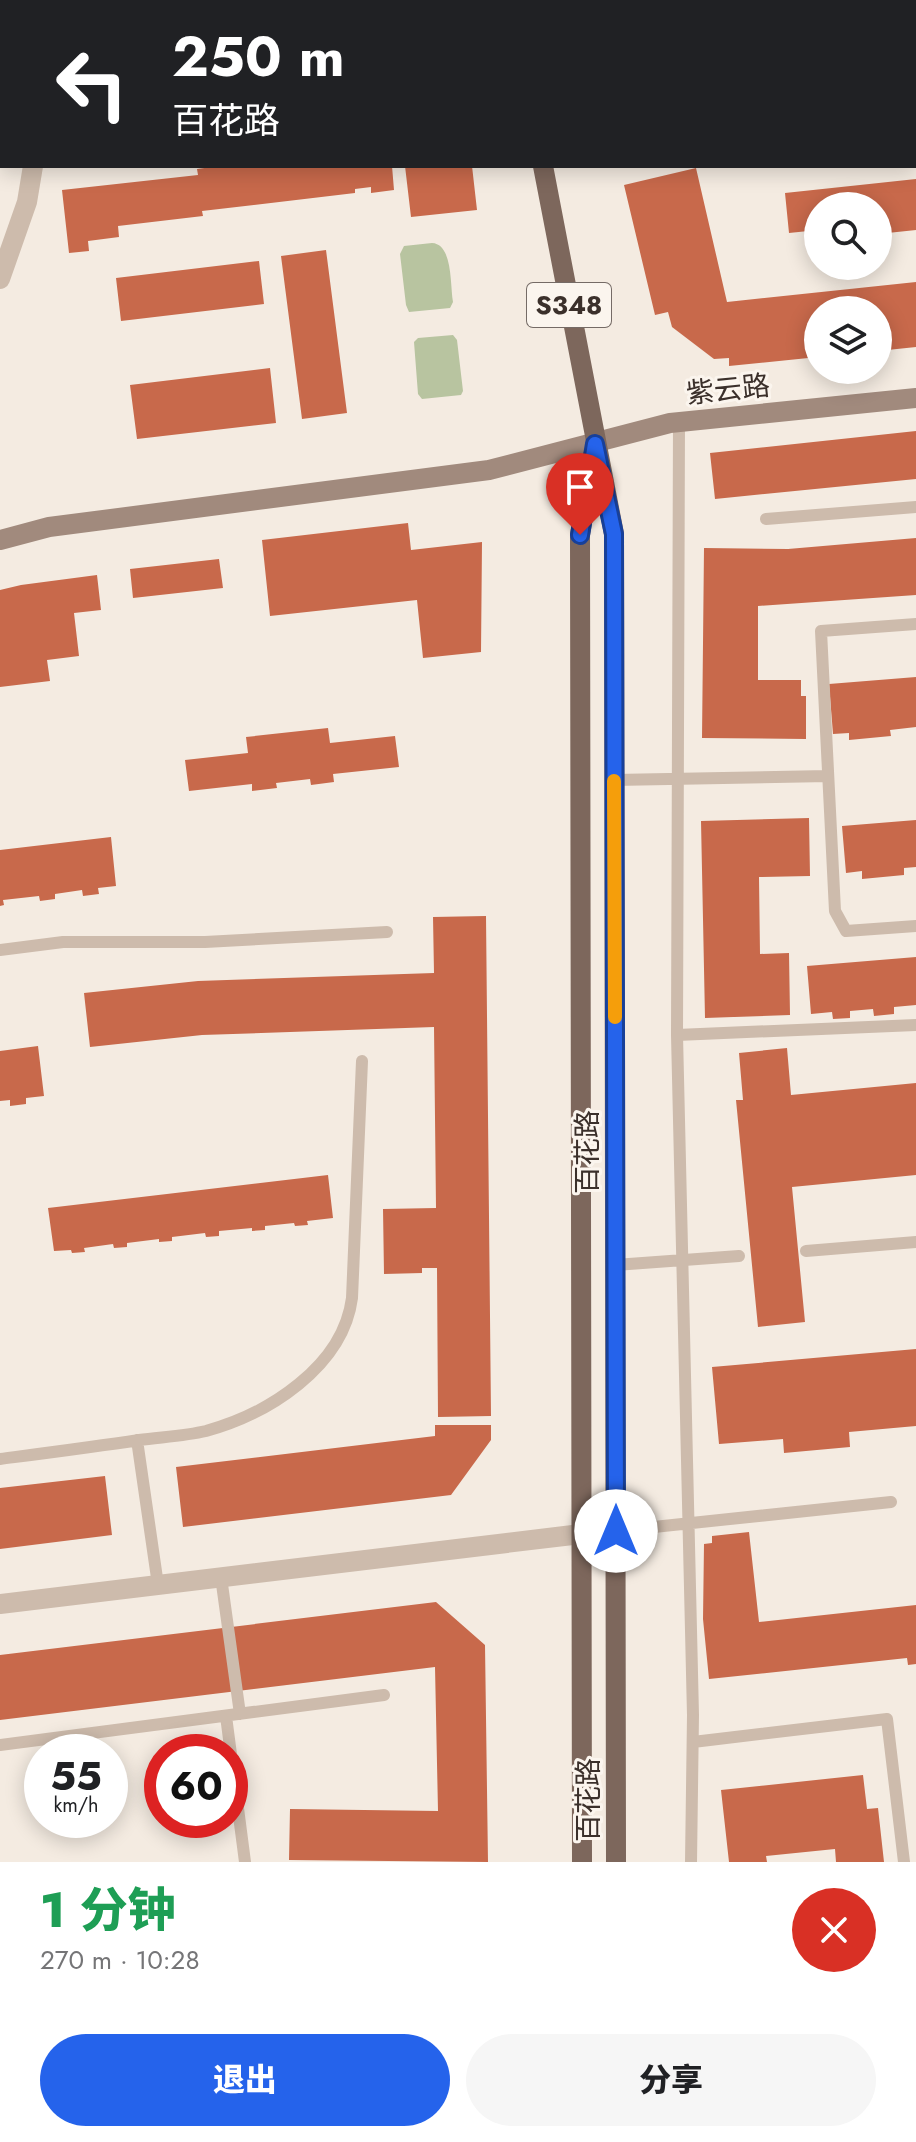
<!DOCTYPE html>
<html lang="zh">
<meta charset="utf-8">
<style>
:root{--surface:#fff;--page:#f6f6f6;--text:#202124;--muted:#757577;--accent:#2563eb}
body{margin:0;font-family:Jost,"Noto Sans SC",sans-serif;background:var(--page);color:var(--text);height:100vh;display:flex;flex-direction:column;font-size:30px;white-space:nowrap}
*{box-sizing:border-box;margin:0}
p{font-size:26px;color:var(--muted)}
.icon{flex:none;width:44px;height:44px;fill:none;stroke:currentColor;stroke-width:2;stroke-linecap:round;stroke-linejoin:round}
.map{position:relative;height:1862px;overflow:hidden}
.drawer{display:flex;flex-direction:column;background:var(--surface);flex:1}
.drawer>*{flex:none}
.banner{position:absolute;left:0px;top:0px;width:916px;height:168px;box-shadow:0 4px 20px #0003;background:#202124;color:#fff;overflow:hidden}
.buttons{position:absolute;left:804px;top:192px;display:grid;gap:16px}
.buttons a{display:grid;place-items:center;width:88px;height:88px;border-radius:50%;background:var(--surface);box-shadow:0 4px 20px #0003;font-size:40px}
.speed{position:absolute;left:24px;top:1734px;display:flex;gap:16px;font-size:40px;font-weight:700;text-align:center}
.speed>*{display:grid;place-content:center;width:104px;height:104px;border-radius:50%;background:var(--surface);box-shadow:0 4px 20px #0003;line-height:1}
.speed small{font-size:20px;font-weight:400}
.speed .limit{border:12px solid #d22;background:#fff;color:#111}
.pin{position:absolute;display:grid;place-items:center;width:68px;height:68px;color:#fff;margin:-82px -34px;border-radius:50% 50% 50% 0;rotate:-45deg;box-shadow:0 0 8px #0007}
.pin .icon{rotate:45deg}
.me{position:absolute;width:88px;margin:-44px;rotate:0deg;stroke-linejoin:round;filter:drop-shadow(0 0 6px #0008)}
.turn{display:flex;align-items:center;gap:28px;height:168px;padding:0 40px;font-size:36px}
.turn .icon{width:104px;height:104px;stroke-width:2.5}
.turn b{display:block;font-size:56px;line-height:68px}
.round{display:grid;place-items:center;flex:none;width:84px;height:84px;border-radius:42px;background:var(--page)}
.overview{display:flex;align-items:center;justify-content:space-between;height:136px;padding:0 40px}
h1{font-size:48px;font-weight:800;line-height:60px;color:#1e9e55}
.action{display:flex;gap:16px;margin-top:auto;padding:16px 40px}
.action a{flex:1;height:92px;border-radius:48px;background:var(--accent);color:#fff;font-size:32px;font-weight:800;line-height:92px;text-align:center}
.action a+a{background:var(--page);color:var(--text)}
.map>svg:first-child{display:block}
.green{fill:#b8c4a0}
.building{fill:#c8694b}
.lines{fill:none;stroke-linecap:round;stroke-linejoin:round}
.path{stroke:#b9a596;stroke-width:5;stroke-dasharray:4 4;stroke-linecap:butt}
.lane{stroke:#cdbbac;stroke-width:12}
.street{stroke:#cdbbac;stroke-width:20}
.secondary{stroke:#a18a7d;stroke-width:20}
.primary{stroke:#7d675c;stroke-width:20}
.route-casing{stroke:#184099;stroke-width:20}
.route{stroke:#2563eb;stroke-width:14}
.slow{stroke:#f59e0b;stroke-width:14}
.labels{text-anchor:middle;stroke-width:6;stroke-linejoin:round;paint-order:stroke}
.shield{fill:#fbf5ee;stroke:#756b66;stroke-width:2}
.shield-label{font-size:26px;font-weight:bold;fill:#3b302b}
.street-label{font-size:28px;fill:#3b302b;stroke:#fbf5ee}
</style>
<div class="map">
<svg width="916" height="1862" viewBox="0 0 916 1862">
<rect width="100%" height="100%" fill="#f4ebe1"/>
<path class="green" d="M432 243C453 244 450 285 453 302L450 308 409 312 406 305 400 254 404 246Z
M453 335 457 340 463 391 461 395 422 399 418 394 414 342 418 338Z"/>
<path class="building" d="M219 166H392L394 190 371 193V187L355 189V193L202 211 203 216 118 226 119 237 88 241 89 251 69 253 62 190 198 175 197 169Z
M405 166H472L477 210 411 217Z
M696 168 727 302 916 282V347L878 351V310H818V357L729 366V358L714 359 672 327 668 312 655 315 624 185Z
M916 179V230L878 234V206H818V230L789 233 785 193Z
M326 250 347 413 302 419 281 256Z
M259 261 264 304 121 321 116 278Z
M270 368 276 423 137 439 130 385Z
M916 431V479L715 499 710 453Z
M408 523 411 550 482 542 481 652 423 658 417 600 270 616 262 540Z
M916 538V595L758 606V680H801V696H806V739L702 738 704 548 788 549Z
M219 559 223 588 133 598 130 569Z
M97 575 101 610 74 613 79 656 47 660 50 681 0 687V590L21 585Z
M916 677V727L890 730 891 736 849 740V733L833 734 829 684Z
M328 728 330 743 395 736 399 767 333 774 334 782 311 785 310 779 276 783 277 788 252 791V784L189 791 185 760 248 753 246 737Z
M809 818 810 876 759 877 760 954 789 953 790 1015 705 1018 701 821Z
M916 820V867L904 868V875L862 879V871L846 873 842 826Z
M111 837 116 886 98 888 99 894 83 896 82 890 55 894V899L40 901 39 896 3 900 4 905 0 906V850Z
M486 916 491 1416 438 1417 437 1268H422V1273L384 1274 383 1209 436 1208 434 1027 202 1035 90 1047 84 993 198 981 434 973 433 917Z
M916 957V1005L894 1007V1014L874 1016 873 1009 850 1011V1018L833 1019 832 1012 811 1014 807 966Z
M38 1046 44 1096 26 1098V1104L10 1106V1100L0 1101V1051Z
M787 1048 791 1095 916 1083V1175L792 1187 805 1322 758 1327 736 1100H743L739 1053Z
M328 1175 333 1218 307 1221 308 1225 295 1226 294 1223 265 1226V1230L252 1231V1228L219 1231V1236L206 1237 205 1233 172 1237V1241L159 1242V1239L127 1243V1247L114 1248 113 1244 84 1248 85 1252 72 1253 71 1250 54 1251 48 1208Z
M916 1349V1426L849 1432 850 1447 784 1453 783 1439 719 1444 712 1367Z
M435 1425H491V1440L451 1495 183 1527 176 1467 435 1436Z
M105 1476 112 1535 0 1549V1488Z
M749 1532 759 1622 916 1605V1664L908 1665 907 1658 709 1679 703 1619 704 1544 712 1543V1536Z
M436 1602 485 1645 488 1862 289 1860 290 1809 438 1811 435 1667 0 1720V1655Z
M863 1775 867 1809 878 1808 884 1862H836L835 1849 766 1856 767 1862H729L721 1790Z"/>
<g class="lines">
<path class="path" d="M855 0V2"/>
<path class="lane" d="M764 2H769
M914 132H916
M679 422 677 1035 693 1715 691 1862
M766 519 916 507
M916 624 821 631 835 911 846 931 916 926
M614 780 828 776
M0 950 63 942H205L387 932
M677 1035 916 1025
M806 1251 916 1242
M615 1265 739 1256
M137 1440 158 1585
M0 1459C46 1453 93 1447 139 1440 161 1437 185 1436 206 1431 268 1414 343 1367 352 1298L362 1061
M616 1531 891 1502
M221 1577 240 1714
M226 1716 245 1862
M693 1742 887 1719 904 1862
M0 1745 384 1695"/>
<path class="street" d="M58 2 59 0
M0 100H2
M0 279 27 202 33 166
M0 1604 581 1534"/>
<path class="secondary" d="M0 540 49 527 489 470 670 423 916 398"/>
<path class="primary" d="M511 0V2
M543 166 614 534 616 1862
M582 1862 580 535 593 456"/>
</g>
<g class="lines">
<g class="route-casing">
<path id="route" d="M580 535 595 444 614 534 616 1531"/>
</g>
<use href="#route" class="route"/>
<path class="slow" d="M614 781 615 1017"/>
</g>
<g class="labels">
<rect class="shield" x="527" y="283" width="84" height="44" rx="6"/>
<g class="shield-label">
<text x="569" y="314">S348</text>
</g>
<g class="street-label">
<text transform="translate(728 389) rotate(-6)" y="10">紫云路</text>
<text transform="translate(587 1152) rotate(-90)" y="10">百花路</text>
<text transform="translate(588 1800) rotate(-90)" y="10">百花路</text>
</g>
</g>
</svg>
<div class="buttons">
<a><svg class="icon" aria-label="search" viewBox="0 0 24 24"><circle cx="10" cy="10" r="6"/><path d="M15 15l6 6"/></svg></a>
<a><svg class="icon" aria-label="layers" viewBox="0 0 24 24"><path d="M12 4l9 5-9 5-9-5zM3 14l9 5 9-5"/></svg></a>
</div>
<div class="speed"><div>55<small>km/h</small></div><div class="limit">60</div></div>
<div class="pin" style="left:580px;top:535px;background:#d93025"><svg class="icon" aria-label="arrive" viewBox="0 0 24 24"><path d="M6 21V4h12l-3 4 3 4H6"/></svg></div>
<svg class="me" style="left:616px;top:1531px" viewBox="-20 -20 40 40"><circle r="19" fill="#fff"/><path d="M0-13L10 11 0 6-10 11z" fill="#2563eb"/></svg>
<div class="banner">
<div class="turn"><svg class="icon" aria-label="left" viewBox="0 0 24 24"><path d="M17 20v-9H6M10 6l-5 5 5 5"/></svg><div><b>250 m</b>百花路</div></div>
</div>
</div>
<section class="drawer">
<div class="overview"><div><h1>1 分钟</h1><p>270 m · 10:28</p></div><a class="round" style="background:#d93025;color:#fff"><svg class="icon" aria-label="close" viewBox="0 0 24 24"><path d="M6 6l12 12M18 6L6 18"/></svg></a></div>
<div class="action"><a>退出</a><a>分享</a></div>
</section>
